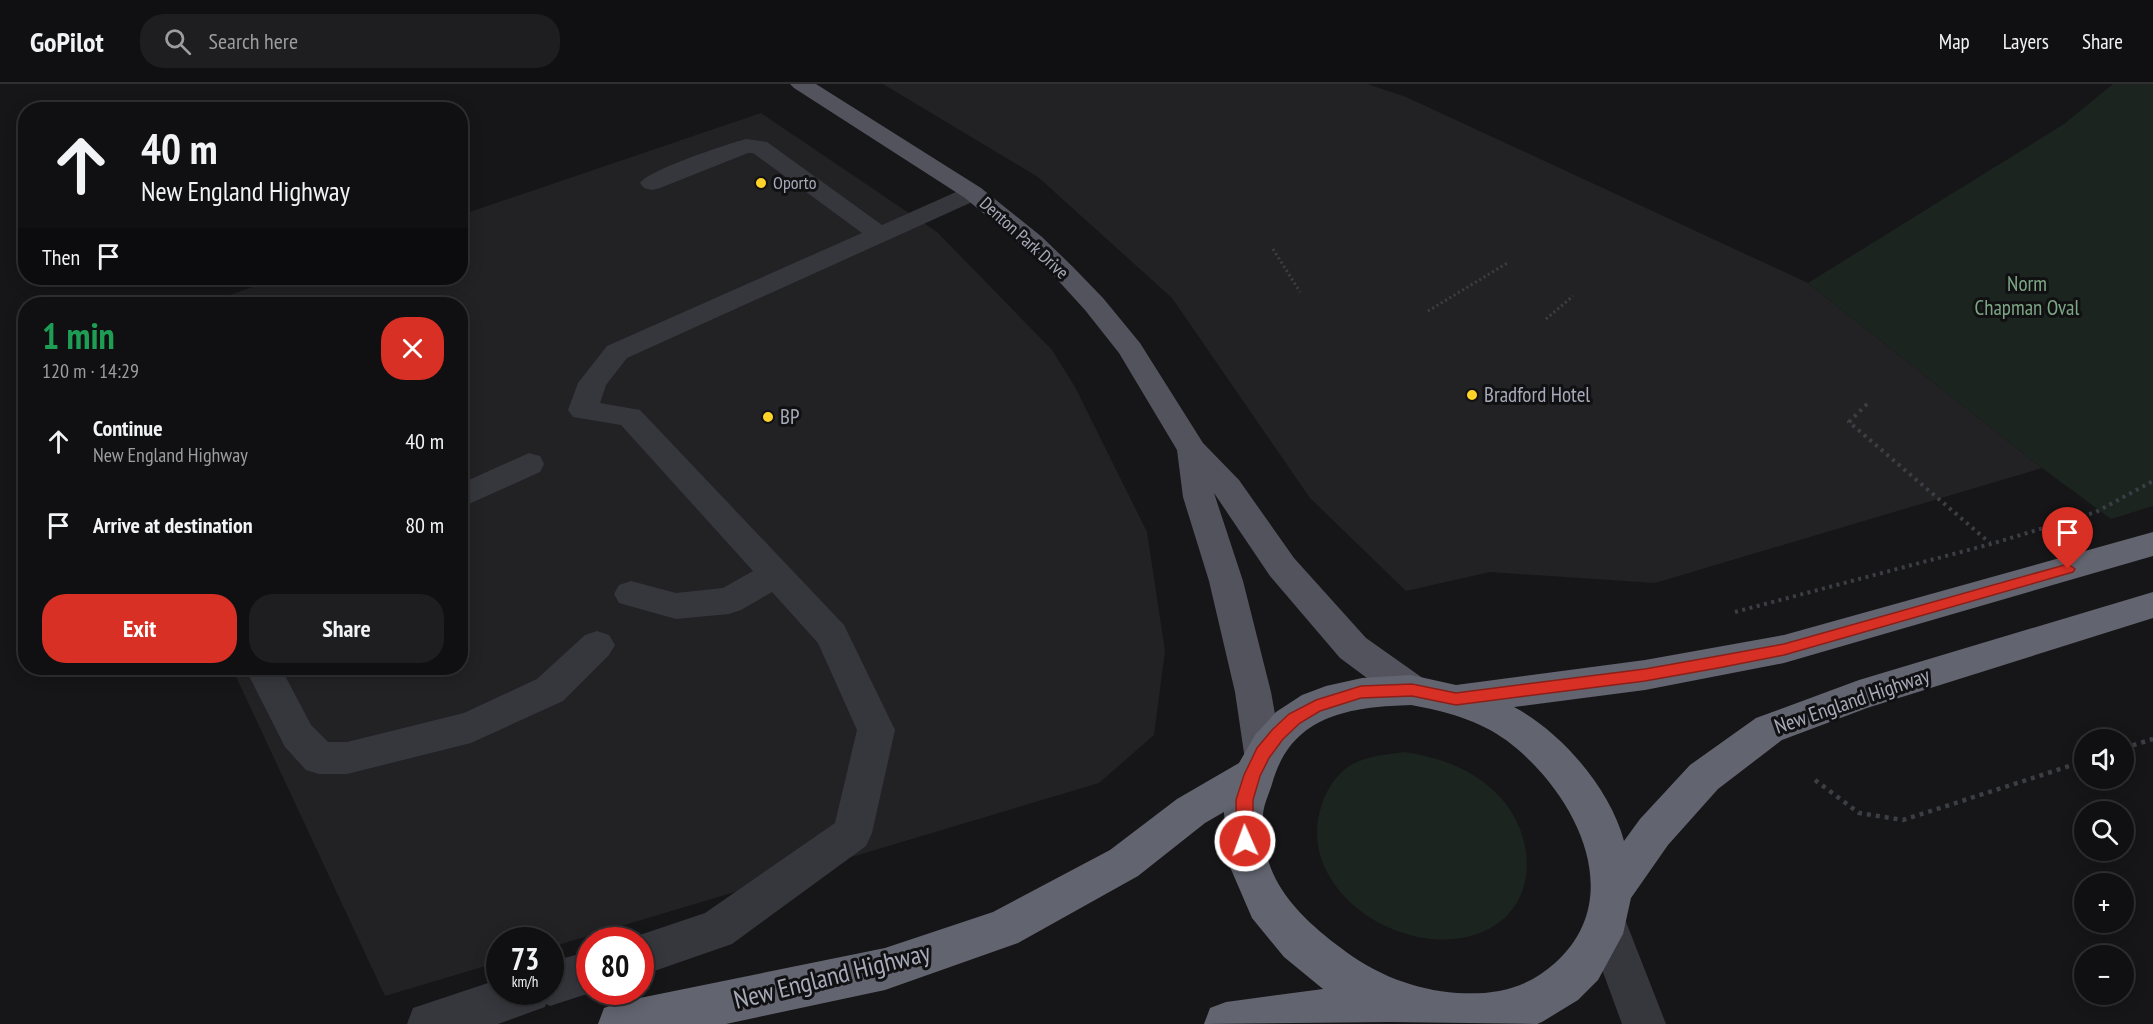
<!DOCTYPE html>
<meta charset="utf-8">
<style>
:root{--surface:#101012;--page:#1e1e20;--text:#f1f3f6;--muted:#9c9d9f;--line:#303032;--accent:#d93025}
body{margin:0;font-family:"PT Sans Narrow",sans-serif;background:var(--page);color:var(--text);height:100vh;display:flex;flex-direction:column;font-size:22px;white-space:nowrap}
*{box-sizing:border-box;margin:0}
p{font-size:20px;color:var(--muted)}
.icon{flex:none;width:33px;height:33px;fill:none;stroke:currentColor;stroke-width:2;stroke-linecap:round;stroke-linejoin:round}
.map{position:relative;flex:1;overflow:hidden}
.details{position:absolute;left:18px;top:213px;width:450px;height:378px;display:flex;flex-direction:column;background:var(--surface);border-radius:24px;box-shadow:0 3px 15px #0003,0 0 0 2px var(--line)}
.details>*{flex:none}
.hud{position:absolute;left:18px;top:18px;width:450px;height:183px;border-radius:24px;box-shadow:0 3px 15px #0003,0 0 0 2px var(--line);background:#101012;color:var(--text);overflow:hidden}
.buttons{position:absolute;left:2074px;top:645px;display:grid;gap:12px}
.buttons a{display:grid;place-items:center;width:60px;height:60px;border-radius:50%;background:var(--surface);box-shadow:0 3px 15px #0003,0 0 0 2px var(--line);font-size:30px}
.speed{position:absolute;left:486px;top:843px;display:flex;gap:12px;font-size:30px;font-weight:700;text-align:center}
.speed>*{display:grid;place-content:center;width:78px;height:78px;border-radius:50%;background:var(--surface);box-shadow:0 3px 15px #0003,0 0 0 2px var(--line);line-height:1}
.speed small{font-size:15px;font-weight:400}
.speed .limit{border:9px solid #d22;background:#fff;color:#111}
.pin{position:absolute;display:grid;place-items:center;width:51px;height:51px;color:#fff;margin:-62px -26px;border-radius:50% 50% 50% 0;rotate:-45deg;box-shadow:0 0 6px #0007}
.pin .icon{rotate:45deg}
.me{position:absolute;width:66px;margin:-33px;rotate:358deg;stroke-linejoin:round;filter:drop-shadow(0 0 4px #0008)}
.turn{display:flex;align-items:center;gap:21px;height:126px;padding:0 24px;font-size:27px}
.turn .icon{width:78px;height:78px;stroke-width:2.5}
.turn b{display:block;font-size:42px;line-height:51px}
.then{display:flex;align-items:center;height:57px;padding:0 24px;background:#0003;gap:12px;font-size:22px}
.round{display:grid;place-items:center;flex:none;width:63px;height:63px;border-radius:24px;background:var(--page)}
.headline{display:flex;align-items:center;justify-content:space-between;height:102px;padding:0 24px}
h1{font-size:36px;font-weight:800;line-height:45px;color:#1e9e55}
.primary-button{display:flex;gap:12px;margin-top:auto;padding:12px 24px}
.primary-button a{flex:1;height:69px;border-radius:24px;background:var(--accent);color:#fff;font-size:24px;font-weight:800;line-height:69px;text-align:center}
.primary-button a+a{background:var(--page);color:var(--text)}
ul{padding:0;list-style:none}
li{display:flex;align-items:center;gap:18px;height:84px;padding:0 24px}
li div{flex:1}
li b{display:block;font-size:22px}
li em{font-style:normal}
header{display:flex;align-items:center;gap:36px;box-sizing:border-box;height:84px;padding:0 30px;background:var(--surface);border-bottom:2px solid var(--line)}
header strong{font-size:28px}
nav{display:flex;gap:33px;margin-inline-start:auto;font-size:21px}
.search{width:420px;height:54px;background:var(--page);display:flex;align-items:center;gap:15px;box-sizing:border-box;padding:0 21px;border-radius:24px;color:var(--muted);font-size:22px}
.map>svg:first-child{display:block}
.built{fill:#222225}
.green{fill:#1b241e}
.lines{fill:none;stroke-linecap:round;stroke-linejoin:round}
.path-far2{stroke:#3c3e45;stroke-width:3;stroke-dasharray:2 3;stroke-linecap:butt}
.path-far1{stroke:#3c3e45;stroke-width:4;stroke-dasharray:3 4.5;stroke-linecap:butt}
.path{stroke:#3c3e45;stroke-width:4.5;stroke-dasharray:4 5;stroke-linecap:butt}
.minor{fill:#36373d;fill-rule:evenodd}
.major{fill:#52535d;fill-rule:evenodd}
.highway{fill:#62646f;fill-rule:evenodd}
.route{fill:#d93025;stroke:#8d1f18;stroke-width:1.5}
.poi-dot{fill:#ffd327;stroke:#111113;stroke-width:2}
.labels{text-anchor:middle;stroke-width:6;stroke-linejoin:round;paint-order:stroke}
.far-poi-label{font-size:18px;fill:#a7aab9;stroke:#111113;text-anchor:start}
.far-street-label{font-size:18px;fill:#a7aab9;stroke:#111113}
.park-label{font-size:21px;fill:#7ca684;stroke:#111113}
.poi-label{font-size:21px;fill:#a7aab9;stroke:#111113;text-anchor:start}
.street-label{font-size:21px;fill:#a7aab9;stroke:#111113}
.near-street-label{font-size:26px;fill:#a7aab9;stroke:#111113}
</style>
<header>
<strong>GoPilot</strong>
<div class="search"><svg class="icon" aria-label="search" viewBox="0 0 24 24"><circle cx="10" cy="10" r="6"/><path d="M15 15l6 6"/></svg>Search here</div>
<nav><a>Map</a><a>Layers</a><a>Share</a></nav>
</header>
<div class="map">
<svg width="2153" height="940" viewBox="0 0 2153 940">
<rect width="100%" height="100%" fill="#161618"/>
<path class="built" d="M883 0H1367L1406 13 1808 199 2042 384 1655 499 1490 488 1406 507 1310 414 1172 214 1038 93Z
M761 29 937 148 1052 266 1075 303 1147 448 1165 567 1154 651 1099 699 551 863 550 856H500L499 878 385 912 232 584H460V220H204L278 194H460L461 131Z"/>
<path class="green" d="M2113 0H2153V422L2111 435 2042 384 1808 199 2064 40Z
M1404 668C1438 673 1468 683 1494 707 1538 747 1542 825 1480 849 1404 878 1292 805 1322 720 1326 707 1334 695 1344 686 1360 672 1384 671 1404 668Z"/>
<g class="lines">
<path class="path-far2" d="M1273 165 1300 208
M1428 227 1509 178
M1546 235 1573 212"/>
<path class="path-far1" d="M1867 320 1849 338 1990 459
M1735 528 1991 460 2096 428 2153 397"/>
<path class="path" d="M2124 664 2153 655
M1815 696 1859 729 1903 736 2085 677"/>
<path class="minor" d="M746 55 767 58 882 141 965 104 973 102 981 104 985 109 981 114 627 274 606 301 600 319 640 326 844 541 895 646 872 749 866 762 732 860 640 892V856H625L705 829 835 739 857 646 818 559 772 508 741 526 729 530 676 535 619 519 614 510 619 501 631 497 676 509 723 504 753 487 621 341 573 333 568 326 578 299 607 262 862 149 753 69H748L660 104 652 106 644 104 640 99C649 86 727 60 746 55Z
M529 369 540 372 544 380 540 388 460 424V400Z
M597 547 609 551 615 561 609 571 563 617 471 659 347 690H319L306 686 285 663 245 584H281L311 641 328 658H347L464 629 537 595 585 551Z
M1606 819 1621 825 1666 940H1622L1585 839 1591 825Z
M590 867V908H595L590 909 550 922 546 920 545 923 498 940H407L413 924 500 895V908H550V878Z"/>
<path class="major" d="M790 0H816L981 104 1042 153 1072 182 1103 214 1140 259 1203 359 1239 396 1294 474 1366 554 1424 595 1429 606 1424 617 1411 621 1398 617 1340 574 1270 492 1214 409 1243 497 1271 608 1282 669 1276 681 1263 685 1250 681 1244 669 1235 608 1209 497 1183 413 1177 366 1119 269 1085 226 1054 192 1024 163 965 114 794 4Z"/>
<path class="highway" d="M2153 448V472L1784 579 1645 606 1514 623C1561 648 1610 704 1624 757L1640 735 1690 681 1756 634 1859 596 2153 508V534L1867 624 1782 656 1718 705 1668 761 1631 814 1623 850 1598 896 1578 916 1542 938 1537 940 1390 938 1204 940 1210 924 1226 918 1323 905 1284 873 1252 834 1227 776 1224 728 1205 739 1138 792 1018 859 885 906 726 940H598L604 924 620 918 885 864 993 828 1110 766 1177 715 1239 679 1255 651 1276 628 1302 611 1326 602 1362 594 1411 591 1456 601 1645 576 1784 551ZM1411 621C1445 627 1478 636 1506 656 1572 705 1631 811 1555 879 1526 905 1495 911 1457 909 1415 906 1374 890 1341 864 1311 842 1279 813 1268 776 1264 763 1264 746 1263 732 1263 722 1269 710 1272 700 1291 631 1349 623 1411 621Z"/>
</g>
<path class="route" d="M2068 480 2075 485 2073 488 1784 571 1718 584 1645 597 1456 621 1412 612 1361 614 1320 627 1300 639 1283 655 1269 674 1260 692 1253 716V757L1251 762 1245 764 1239 762 1237 757 1236 716 1244 691 1257 664 1272 646 1289 630 1316 616 1361 602 1412 600 1456 609 1645 585 1718 572 1784 560Z"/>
<g class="poi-dot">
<circle cx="761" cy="99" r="6"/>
<circle cx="1472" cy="311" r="6"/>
<circle cx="768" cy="333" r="6"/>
</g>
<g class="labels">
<g class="far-poi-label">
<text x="773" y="105">Oporto</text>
</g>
<g class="far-street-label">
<text transform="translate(1024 154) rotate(42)" y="6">Denton Park Drive</text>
</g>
<g class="park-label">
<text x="2027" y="207">Norm<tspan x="2027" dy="24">Chapman Oval</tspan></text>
</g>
<g class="poi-label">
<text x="1484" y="318">Bradford Hotel</text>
<text x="780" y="340">BP</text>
</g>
<g class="street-label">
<text transform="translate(1852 617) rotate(-19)" y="7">New England Highway</text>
</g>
<g class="near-street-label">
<text transform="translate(832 892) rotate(-14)" y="9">New England Highway</text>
</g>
</g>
</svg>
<div class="buttons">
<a><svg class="icon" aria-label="sound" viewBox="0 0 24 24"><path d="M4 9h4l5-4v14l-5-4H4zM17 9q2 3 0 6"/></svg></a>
<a><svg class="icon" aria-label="search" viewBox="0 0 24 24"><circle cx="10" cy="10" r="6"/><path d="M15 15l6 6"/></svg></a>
<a>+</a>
<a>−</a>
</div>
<div class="speed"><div>73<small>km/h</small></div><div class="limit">80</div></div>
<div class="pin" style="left:2068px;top:485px;background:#d93025"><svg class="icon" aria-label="arrive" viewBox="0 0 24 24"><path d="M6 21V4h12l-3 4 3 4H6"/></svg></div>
<svg class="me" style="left:1245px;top:757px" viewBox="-20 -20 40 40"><circle r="17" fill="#d93025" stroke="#fff" stroke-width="3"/><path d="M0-11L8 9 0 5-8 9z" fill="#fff"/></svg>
<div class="hud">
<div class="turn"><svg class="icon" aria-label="ahead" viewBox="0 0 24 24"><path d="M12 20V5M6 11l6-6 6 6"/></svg><div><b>40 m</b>New England Highway</div></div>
<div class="then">Then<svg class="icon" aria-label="arrive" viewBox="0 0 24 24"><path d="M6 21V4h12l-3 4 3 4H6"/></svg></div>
</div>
<section class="details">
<div class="headline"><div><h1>1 min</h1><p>120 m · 14:29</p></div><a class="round" style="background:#d93025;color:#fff"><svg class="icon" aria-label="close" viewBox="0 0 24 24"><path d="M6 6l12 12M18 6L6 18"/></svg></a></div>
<ul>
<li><svg class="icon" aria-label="ahead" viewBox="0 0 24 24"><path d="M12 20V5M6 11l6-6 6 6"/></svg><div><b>Continue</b><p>New England Highway</p></div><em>40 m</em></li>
<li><svg class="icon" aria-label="arrive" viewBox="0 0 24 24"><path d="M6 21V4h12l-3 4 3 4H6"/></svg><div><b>Arrive at destination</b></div><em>80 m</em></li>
</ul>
<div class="primary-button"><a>Exit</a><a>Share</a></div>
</section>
</div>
